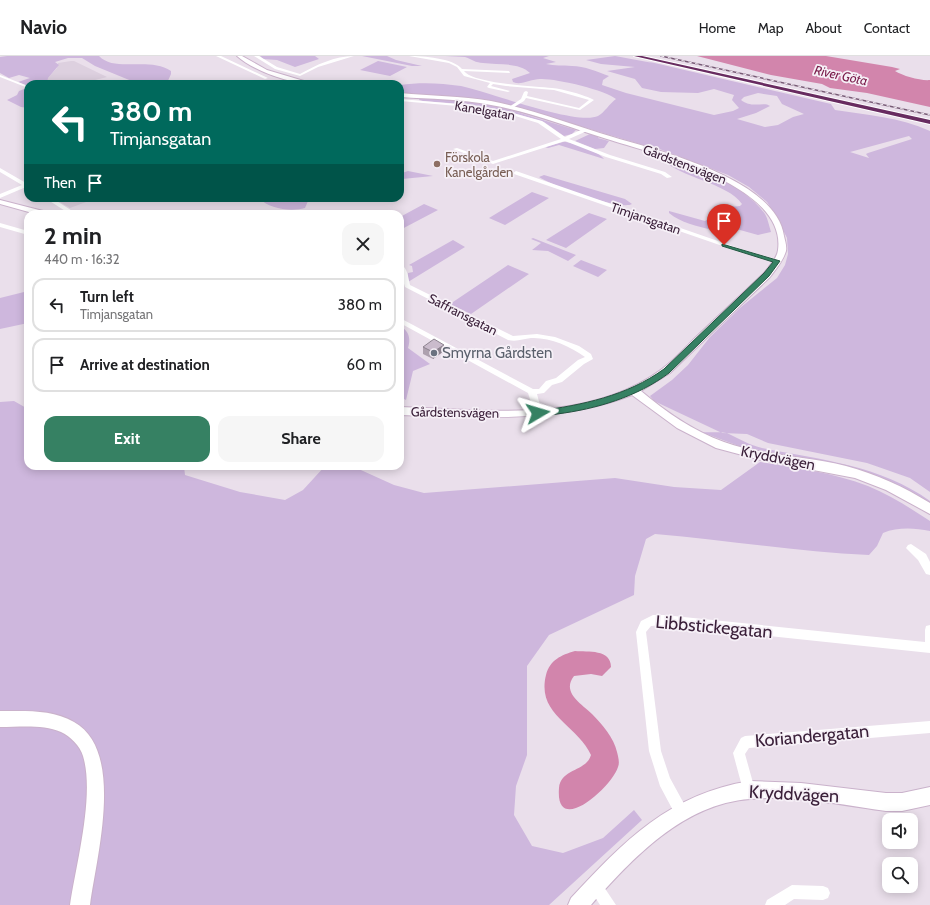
<!DOCTYPE html>
<meta charset="utf-8">
<style>
:root{--surface:#fff;--page:#f6f6f6;--text:#202124;--muted:#757577;--line:#e0e0e0;--accent:#368163}
body{margin:0;font-family:Cabin,sans-serif;background:var(--page);color:var(--text);height:100vh;display:flex;flex-direction:column;font-size:15px;white-space:nowrap}
*{box-sizing:border-box;margin:0}
p{font-size:13px;color:var(--muted)}
.icon{flex:none;width:22px;height:22px;fill:none;stroke:currentColor;stroke-width:2;stroke-linecap:round;stroke-linejoin:round}
.map{position:relative;flex:1;overflow:hidden}
.drawer{position:absolute;left:24px;top:154px;width:380px;height:260px;display:flex;flex-direction:column;background:var(--surface);border-radius:12px;box-shadow:0 2px 10px #0003}
.drawer>*{flex:none}
.guide{position:absolute;left:24px;top:24px;width:380px;height:122px;border-radius:12px;box-shadow:0 2px 10px #0003;background:#00695c;color:#fff;overflow:hidden}
.tools{position:absolute;left:882px;top:757px;display:grid;gap:8px}
.tools a{display:grid;place-items:center;width:36px;height:36px;border-radius:8px;background:var(--surface);box-shadow:0 2px 10px #0003;font-size:20px}
.pin{position:absolute;display:grid;place-items:center;width:34px;height:34px;color:#fff;margin:-41px -17px;border-radius:50% 50% 50% 0;rotate:-45deg;box-shadow:0 0 4px #0007}
.pin .icon{rotate:45deg}
.me{position:absolute;width:44px;margin:-22px;rotate:83deg;stroke-linejoin:round;filter:drop-shadow(0 0 3px #0008)}
.turn{display:flex;align-items:center;gap:14px;height:84px;padding:0 20px;font-size:18px}
.turn .icon{width:52px;height:52px;stroke-width:2.5}
.turn b{display:block;font-size:28px;line-height:34px}
.then{display:flex;align-items:center;height:38px;padding:0 20px;background:#0003;gap:8px;font-size:15px}
.round{display:grid;place-items:center;flex:none;width:42px;height:42px;border-radius:12px;background:var(--page)}
.overview{display:flex;align-items:center;justify-content:space-between;height:68px;padding:0 20px}
h1{font-size:24px;font-weight:700;line-height:30px}
.cta{display:flex;gap:8px;margin-top:auto;padding:8px 20px}
.cta a{flex:1;height:46px;border-radius:12px;background:var(--accent);color:#fff;font-size:16px;font-weight:700;line-height:46px;text-align:center}
.cta a+a{background:var(--page);color:var(--text)}
ul{padding:0;list-style:none}
li{display:flex;align-items:center;gap:12px;height:54px;margin:0 8px 6px;padding:0 12px;border:2px solid var(--line);border-radius:12px}
li div{flex:1}
li b{display:block;font-size:15px}
li em{font-style:normal}
header{display:flex;align-items:center;gap:24px;box-sizing:border-box;height:56px;padding:0 20px;background:var(--surface);border-bottom:1px solid var(--line)}
header strong{font-size:19px}
nav{display:flex;gap:22px;margin-inline-start:auto;font-size:14px}
.map>svg:first-child{display:block}
.built{fill:#ddd0df}
.green{fill:#ceb7dd;fill-rule:evenodd}
.water{fill:#d285ac}
.lines{fill:none;stroke-linecap:round;stroke-linejoin:round}
.secondary-casing{stroke:#cab2cb;stroke-width:2}
.highway-casing{stroke:#fff;stroke-width:2}
.street{fill:#fff;fill-rule:evenodd}
.secondary{fill:#fff;fill-rule:evenodd}
.highway{fill:#682b60;fill-rule:evenodd}
.rail-casing{stroke:#775a75;stroke-width:1.5}
.rail{stroke:#f6f0f7;stroke-width:1;stroke-dasharray:3.5;stroke-linecap:butt}
.wall{fill:#aea1af}
.shaded-wall{fill:#8d838f}
.building{fill:#cabbcc;stroke:#8d838f}
.route{fill:#368163;stroke:#235440}
.education-dot{fill:#8d6e63;stroke:#f6f0f7;stroke-width:1.5}
.worship-dot{fill:#6b7280;stroke:#f6f0f7;stroke-width:1.5}
.labels{text-anchor:middle;stroke-width:3.5;stroke-linejoin:round;paint-order:stroke}
.far-water-label{font-size:13px;font-style:italic;fill:#781948;stroke:#f6f0f7}
.far-street-label{font-size:13px;fill:#3b203a;stroke:#f6f0f7}
.far-education-label{font-size:13px;fill:#785e54;stroke:#f6f0f7;text-anchor:start}
.worship-label{font-size:15px;fill:#5b616d;stroke:#f6f0f7;text-anchor:start}
.street-label{font-size:15px;fill:#3b203a;stroke:#f6f0f7}
.near-street-label{font-size:18px;fill:#3b203a;stroke:#f6f0f7}
</style>
<header>
<strong>Navio</strong>
<nav><a>Home</a><a>Map</a><a>About</a><a>Contact</a></nav>
</header>
<div class="map">
<svg width="930" height="849" viewBox="0 0 930 849">
<rect width="100%" height="100%" fill="#eadfeb"/>
<path class="built" d="M71 5H74L107 21 79 28H46L48 22 57 12 58 7Z
M53 142H97L70 152Z"/>
<path class="green" d="M7 0H99C115 17 149 0 171 15V18L167 27 191 28H139L95 10 82 2H68L55 6 59 9 48 22 47 28H28V30L18 26 30 22 19 19 9 22 0 17V1Z
M260 0H315L319 3 295 11 277 4 263 3Z
M362 0H387L396 4 422 10H412Z
M425 0H549L543 2 556 6 546 8C555 10 562 9 572 10 584 10 598 16 609 20L603 24 602 29 626 37 714 59 733 55 739 52 732 44 734 39 714 33 698 37 661 36 642 32 635 23 607 15 635 11 601 8 586 4 615 0 653 7 646 5 831 48 835 54C868 59 899 61 930 75V436L910 422 867 407 768 387 747 378 722 377 654 345 650 340 672 324 688 309 710 281 741 251 777 222 785 209 788 198 787 182 776 160 767 146 749 131 728 119 649 89H643L503 47 448 40 400 38V29C420 26 441 27 461 30 487 35 576 70 598 60 604 57 610 47 616 43 606 34 554 22 540 23 532 23 524 28 516 27L513 26 512 23 530 17C519 6 498 9 483 7 476 7 471 3 465 1 453 0 438 0 425 0ZM758 37 777 40 782 48 804 58 793 61 778 69 765 71 737 63 756 57 770 50C764 45 752 53 741 44L744 41ZM909 80 912 83 868 97 866 98 869 102 850 96Z
M378 5 407 11 390 20 360 14Z
M24 33 28 34V52L21 51 7 44 17 39 19 35Z
M420 42 462 45 497 50 576 74 572 78 564 80 544 66 510 56 475 49 423 45 419 44Z
M590 78 599 80 598 82 609 85 604 92 595 93 575 85Z
M563 86C571 85 600 96 604 103L559 89 548 92 545 91Z
M669 102C701 110 745 130 765 158 768 163 769 170 771 176L758 179 722 169 712 174C697 170 681 167 669 157V155L705 165 729 151 740 150 742 148C728 127 678 121 664 104Z
M408 115 433 120 402 123V117Z
M544 119 625 143 632 148C620 155 551 129 539 121Z
M532 136 549 142 505 169 489 162Z
M259 142H308V145L305 152C291 156 269 153 259 142Z
M424 148 438 154 400 174V161Z
M589 157 607 163 566 192 546 184Z
M533 182 576 199 568 205 548 195 532 194 541 187 531 183Z
M453 184 465 191 408 226V217L413 216 412 210 409 209Z
M581 204 607 214 598 221 573 210Z
M508 209 529 218 471 258 450 248Z
M28 235V267L0 273V242Z
M400 270C409 275 411 282 408 292L430 308 413 315 406 344 400 341Z
M14 345 28 353V410H184L185 419 240 436 285 444 303 434 325 410H352L394 429 424 437 615 422 674 431 721 434 760 406C796 412 834 417 868 430 890 439 910 452 930 465V475C914 472 898 471 883 477L877 490 869 499C798 496 727 484 655 478L646 483 635 520 634 539 549 579 527 610V699L516 730 514 759 532 790 563 797 603 782 634 754 642 764 549 849H0V346Z
M701 376C709 377 722 375 729 378 742 384 747 388 762 392 821 404 880 409 930 445V450L834 409 739 390Z"/>
<path class="water" d="M697 0H826L892 11 900 13 895 15C903 20 921 25 930 24V51L867 37 830 32 822 28 771 19Z
M575 595C588 596 611 593 611 611L602 620 591 618 574 620C561 637 582 648 592 658 602 668 614 682 617 696 618 700 620 707 618 711 612 731 555 782 559 732 561 712 586 716 591 699 578 669 536 659 546 619 550 604 561 599 575 595Z"/>
<g class="lines">
<g class="secondary-casing">
<path id="secondary" d="M237 0H242L267 14 314 28C290 28 254 15 237 0Z
M400 37C430 40 461 40 491 45 533 53 572 69 613 81 660 95 776 123 784 180 785 185 787 190 786 195 783 205 776 213 770 221L670 317 641 335C666 356 693 375 724 386 763 400 806 400 846 410 876 418 904 431 930 447V458L886 434 855 422 761 404 716 392 677 372 632 339C557 368 478 361 400 359V351C486 354 588 368 662 313 674 304 685 292 695 282 718 260 741 239 764 217 769 210 777 203 778 194 787 128 653 98 607 83 568 71 530 56 491 49 461 43 430 43 400 41Z
M0 144 47 156 48 158H36L0 148Z
M0 655C25 655 52 653 74 666 126 695 96 802 90 849H70C76 808 95 739 83 700 80 690 70 680 61 676 43 668 19 671 0 671Z
M750 725 801 727 886 737H902L930 731V749L902 755H886C842 749 795 739 750 743 683 748 633 802 591 849H568L571 842C624 785 669 738 750 725Z"/>
</g>
<g class="highway-casing">
<path id="highway" d="M634 0H642L930 64V68Z"/>
</g>
<path class="street" d="M216 0H221L268 22 265 23Z
M254 0H259L277 11 300 18C316 9 335 0 354 0L318 11 300 20 275 13Z
M409 0C423 0 453 2 462 13L509 15 510 17 464 15C474 28 535 30 552 32 563 33 585 39 594 44L580 54 526 42 524 45 511 53 509 51 521 43 524 36 526 35 528 36 527 40 579 52 589 44 554 34 506 30 493 28 491 30 510 35 508 36 489 32 487 31 490 27 464 20 457 11 449 7Z
M0 19 28 30V32L0 21Z
M400 43 469 49 502 54 542 65 565 81 583 73H587V75L569 83 610 99 665 116 672 121 667 122 661 118 606 101 565 85 493 108 453 93 457 92 493 105 561 83 538 67 502 56 469 51 400 45Z
M0 112 26 127 28 126V132L26 131 0 142V138L22 129 0 116Z
M516 115 741 193 779 204 780 205 777 207 737 195 514 118 513 117Z
M45 142H52L77 158H70Z
M0 167 28 175V179L0 171Z
M400 208C408 212 408 221 410 229L513 280 537 278 555 281 579 290 591 298 593 303 584 308 562 326 552 329 544 337 537 338 542 357 538 360 535 359 528 337 400 267V262L533 333H539L546 325 556 322 578 304 585 301C570 290 549 281 531 282 523 283 517 286 508 284L405 231 400 214Z
M911 488 926 498 930 506V519L926 518 918 504 906 492 908 489Z
M653 559H664L925 586V574L926 570 930 569V597L664 569 651 570 646 576 661 695 670 722 688 755 686 760 681 762 676 760 660 730 649 695 636 576 641 565Z
M930 665V677L749 692 745 698 755 734 754 739 749 740 744 739 743 734 733 697 741 682 745 680Z
M595 823 600 825 616 849H600L588 830 590 825Z
M792 829 823 830 828 832 830 837 828 842 823 844 794 843 785 849H765L767 844Z"/>
<use href="#secondary" class="secondary"/>
<use href="#highway" class="highway"/>
<g class="rail-casing">
<path id="rail" d="M661 0 930 59"/>
</g>
<use href="#rail" class="rail"/>
</g>
<path class="wall" d="M444 289V295L433 303 423 298V291Z"/>
<path class="shaded-wall" d="M444 289V295L433 303V296Z"/>
<path class="building" d="M434 283 444 289 433 296 423 291Z"/>
<path class="route" d="M722 188 780 205 769 220 669 317C637 341 596 353 557 358 550 359 542 361 535 359V355H538C582 349 627 340 664 313L764 217 773 206 722 190Z"/>
<circle class="education-dot" cx="437" cy="108" r="4"/>
<circle class="worship-dot" cx="434" cy="297" r="4"/>
<g class="labels">
<g class="far-water-label">
<text transform="translate(841 19) rotate(12)" y="5">River Göta</text>
</g>
<g class="far-street-label">
<text transform="translate(485 54) rotate(10)" y="5">Kanelgatan</text>
<text transform="translate(685 108) rotate(21)" y="5">Gårdstensvägen</text>
<text transform="translate(646 162) rotate(19)" y="5">Timjansgatan</text>
<text transform="translate(463 258) rotate(27)" y="5">Saffransgatan</text>
<text transform="translate(455 356) rotate(1)" y="5">Gårdstensvägen</text>
</g>
<g class="far-education-label">
<text x="445" y="106">Förskola<tspan x="445" dy="15">Kanelgården</tspan></text>
</g>
<g class="worship-label">
<text x="442" y="302">Smyrna Gårdsten</text>
</g>
<g class="street-label">
<text transform="translate(778 402) rotate(11)" y="5">Kryddvägen</text>
</g>
<g class="near-street-label">
<text transform="translate(714 571) rotate(5)" y="6">Libbstickegatan</text>
<text transform="translate(812 680) rotate(-5)" y="6">Koriandergatan</text>
<text transform="translate(794 738) rotate(3)" y="6">Kryddvägen</text>
</g>
</g>
</svg>
<div class="tools">
<a><svg class="icon" aria-label="sound" viewBox="0 0 24 24"><path d="M4 9h4l5-4v14l-5-4H4zM17 9q2 3 0 6"/></svg></a>
<a><svg class="icon" aria-label="search" viewBox="0 0 24 24"><circle cx="10" cy="10" r="6"/><path d="M15 15l6 6"/></svg></a>
</div>
<div class="pin" style="left:724px;top:189px;background:#d93025"><svg class="icon" aria-label="arrive" viewBox="0 0 24 24"><path d="M6 21V4h12l-3 4 3 4H6"/></svg></div>
<svg class="me" style="left:538px;top:357px" viewBox="-20 -20 40 40"><path d="M0-17L14 15 0 8-14 15z" fill="#368163" stroke="#fff" stroke-width="4"/></svg>
<div class="guide">
<div class="turn"><svg class="icon" aria-label="left" viewBox="0 0 24 24"><path d="M17 20v-9H6M10 6l-5 5 5 5"/></svg><div><b>380 m</b>Timjansgatan</div></div>
<div class="then">Then<svg class="icon" aria-label="arrive" viewBox="0 0 24 24"><path d="M6 21V4h12l-3 4 3 4H6"/></svg></div>
</div>
<section class="drawer">
<div class="overview"><div><h1>2 min</h1><p>440 m · 16:32</p></div><a class="round"><svg class="icon" aria-label="close" viewBox="0 0 24 24"><path d="M6 6l12 12M18 6L6 18"/></svg></a></div>
<ul>
<li><svg class="icon" aria-label="left" viewBox="0 0 24 24"><path d="M17 20v-9H6M10 6l-5 5 5 5"/></svg><div><b>Turn left</b><p>Timjansgatan</p></div><em>380 m</em></li>
<li><svg class="icon" aria-label="arrive" viewBox="0 0 24 24"><path d="M6 21V4h12l-3 4 3 4H6"/></svg><div><b>Arrive at destination</b></div><em>60 m</em></li>
</ul>
<div class="cta"><a>Exit</a><a>Share</a></div>
</section>
</div>
